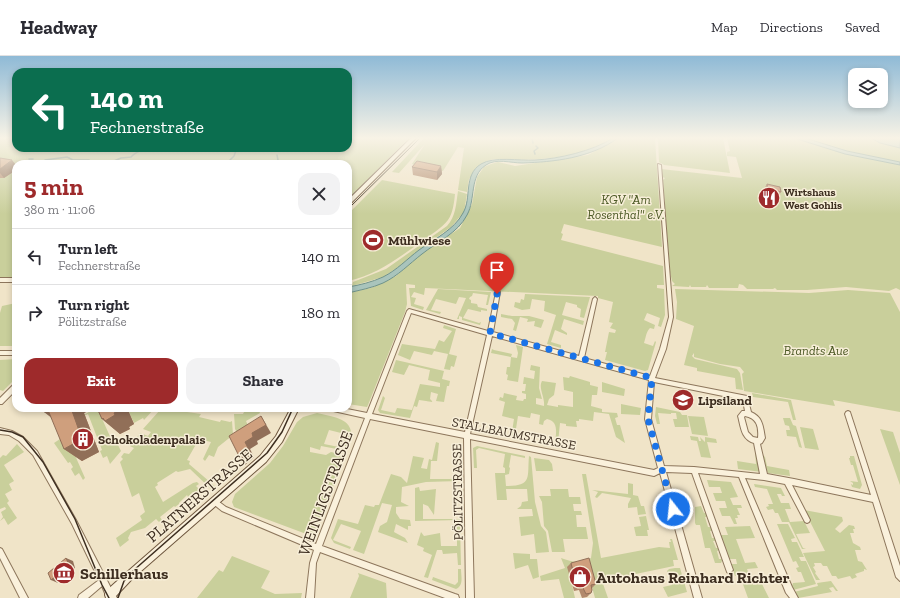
<!DOCTYPE html>
<meta charset="utf-8">
<style>
:root{--surface:#fff;--page:#f2f2f3;--text:#2b2b33;--muted:#7c7c81;--line:#e1e1e2;--accent:#9e2a2b}
body{margin:0;font-family:"Zilla Slab",serif;background:var(--page);color:var(--text);height:100vh;display:flex;flex-direction:column;font-size:15px;white-space:nowrap}
*{box-sizing:border-box;margin:0}
p{font-size:13px;color:var(--muted)}
.icon{flex:none;width:22px;height:22px;fill:none;stroke:currentColor;stroke-width:2;stroke-linecap:round;stroke-linejoin:round}
.map{position:relative;flex:1;overflow:hidden}
.panel{position:absolute;left:12px;top:104px;width:340px;height:252px;display:flex;flex-direction:column;background:var(--surface);border-radius:12px;box-shadow:0 2px 6px #0003}
.panel>*{flex:none}
.top-card{position:absolute;left:12px;top:12px;width:340px;height:84px;border-radius:12px;box-shadow:0 2px 6px #0003;background:#0b6e4f;color:#fff;overflow:hidden}
.buttons{position:absolute;left:848px;top:12px;display:grid;gap:8px}
.buttons a{display:grid;place-items:center;width:40px;height:40px;border-radius:8px;background:var(--surface);box-shadow:0 2px 6px #0003;font-size:20px}
.pin{position:absolute;display:grid;place-items:center;width:34px;height:34px;color:#fff;margin:-41px -17px;border-radius:50% 50% 50% 0;rotate:-45deg;box-shadow:0 0 4px #0007}
.pin .icon{rotate:45deg}
.me{position:absolute;width:44px;margin:-22px;rotate:344deg;stroke-linejoin:round;filter:drop-shadow(0 0 3px #0008)}
.turn{display:flex;align-items:center;gap:14px;height:84px;padding:0 12px;font-size:18px}
.turn .icon{width:52px;height:52px;stroke-width:2.5}
.turn b{display:block;font-size:28px;line-height:34px}
.round{display:grid;place-items:center;flex:none;width:42px;height:42px;border-radius:12px;background:var(--page)}
.overview{display:flex;align-items:center;justify-content:space-between;height:68px;padding:0 12px}
h1{font-size:24px;font-weight:800;line-height:30px;color:var(--accent)}
.cta{display:flex;gap:8px;margin-top:auto;padding:8px 12px}
.cta a{flex:1;height:46px;border-radius:12px;background:var(--accent);color:#fff;font-size:16px;font-weight:800;line-height:46px;text-align:center}
.cta a+a{background:var(--page);color:var(--text)}
ul{padding:0;list-style:none}
li{display:flex;align-items:center;gap:12px;height:56px;padding:0 12px;border-top:1px solid var(--line)}
li div{flex:1}
li b{display:block;font-size:15px}
li em{font-style:normal}
header{display:flex;align-items:center;gap:24px;box-sizing:border-box;height:56px;padding:0 20px;background:var(--surface);border-bottom:1px solid var(--line)}
header strong{font-size:19px}
nav{display:flex;gap:22px;margin-inline-start:auto;font-size:14px}
.map>svg:first-child{display:block}
.green{fill:#c9cf9b}
.water{fill:#a9c4bc;stroke:#6f938a}
.lines{fill:none;stroke-linecap:round;stroke-linejoin:round}
.stream{stroke:#6f938a;stroke-width:1.5}
.street-casing{stroke:#8d765c;stroke-width:2}
.secondary-casing{stroke:#6f573f;stroke-width:2}
.street{fill:#faf1dc;fill-rule:evenodd}
.secondary{fill:#faf1dc;fill-rule:evenodd}
.tram-far1{stroke:#3d2e20;stroke-width:1}
.tram{stroke:#3d2e20;stroke-width:1.5}
.wall{fill:#b2896c}
.shaded-wall{fill:#916f58}
.building{fill:#cf9f7d;stroke:#916f58}
.route{stroke:#1a73e8;stroke-width:7;stroke-dasharray:0 12.6}
.labels{text-anchor:middle;stroke-width:3;stroke-linejoin:round;paint-order:stroke}
.far-poi-label{font-size:11px;font-weight:bold;fill:#3d2e20;stroke:#f7eed8;text-anchor:start}
.park-label{font-size:13px;font-style:italic;fill:#4d5a26;stroke:#f7eed8}
.poi-label{font-size:13px;font-weight:bold;fill:#3d2e20;stroke:#f7eed8;text-anchor:start}
.street-label{font-size:13px;fill:#3d2e20;stroke:#f7eed8}
.near-street-label{font-size:16px;fill:#3d2e20;stroke:#f7eed8}
.near-poi-label{font-size:16px;font-weight:bold;fill:#3d2e20;stroke:#f7eed8;text-anchor:start}
</style>
<header>
<strong>Headway</strong>
<nav><a>Map</a><a>Directions</a><a>Saved</a></nav>
</header>
<div class="map">
<svg width="900" height="542" viewBox="0 0 900 542">
<rect width="100%" height="100%" fill="#f0e4c8"/>
<path class="green" d="M0 82H16V92H348V82H409L348 143V108H16V222H0Z
M424 82H613C579 104 532 105 494 103L487 105 469 123 467 136 458 134 464 92 458 91 443 115 412 108 425 88 399 117 392 116Z
M619 82H655L662 191 564 168 561 177 563 178 561 184 663 210 664 229H657V232L664 233 665 259 661 271 658 270 660 262 647 257 644 264 655 269 654 273 650 272C646 276 646 281 644 287L653 290 655 285 656 286 648 314 645 315 605 304 607 296H605L609 276 615 277 616 274 610 272 613 267 609 266 613 246 598 242V240L425 232 424 239 414 236 411 241 416 242 414 248 424 251 423 254 411 250 409 232H415V229L406 228 407 248 405 256 368 349 367 351 348 348V237L371 232 396 220 421 198 460 172 472 148 477 121 484 111 491 108 498 106 515 110 588 99Z
M658 82H723L730 117 664 109 659 106Z
M727 82H794L845 98 900 109V234L896 232 889 235 846 231 807 234H777L775 232 773 233H747L743 229 739 228 738 232H709L707 229 706 231H691L690 229 689 231 672 230 675 228 672 225 670 216 663 124 665 122 662 121 661 113 742 122 736 101 727 100V96L730 95Z
M805 82H871L883 88 900 92V106L847 95Z
M382 124 455 138C454 147 453 157 448 164 441 173 430 179 421 186 398 202 377 219 348 225V158Z
M458 135 467 138 464 156 451 171 419 194 400 210 383 221 352 230 353 226 386 213 447 170C456 160 456 148 458 135Z
M438 233 491 236 488 249H486L488 239 473 237 472 240 470 241 469 243 471 244V247L477 248 478 251 487 253V255L481 254V256L468 253 463 262 479 267 481 266 480 269 462 264V261L459 260V263H457L466 242 459 241 456 248 436 243 431 254 441 256 440 258 426 254Z
M675 233 809 237 848 234 890 237 900 256V356L833 344 835 350 744 335 742 318 744 316 740 311 720 308 694 301V297L692 300 695 303 737 313 740 317 743 334 736 333 735 322 697 315V312L684 309 694 270 676 263 677 246Z
M525 238 590 241 584 262 580 261 581 253 577 251V249L566 246 562 259 584 265 583 269 564 263 561 273 567 277V279L555 274 551 286 561 289V292L547 288 556 259 544 255 545 245 532 243 530 253 522 254 514 251 515 246 520 247 521 243 524 244Z
M16 247V256L14 260H16V290H0V257L2 250Z
M501 258 512 260H529L544 264 541 272 534 270 535 265 527 266 528 263 520 261 516 275 513 274 515 267 512 263 501 261Z
M444 269 456 273 449 298 457 300 454 311 451 310 450 314 444 313 448 298 434 295 432 299 414 295 410 304 398 299 402 288 435 293 439 284 444 286 452 275 443 272Z
M516 289 523 291 518 326 507 324 508 319 506 318 507 311H510L511 301 491 297 492 293 494 294 512 298 511 301 517 302 518 297Z
M16 303V322L3 335 0 334V304Z
M396 304 444 315 442 323 450 325 449 330H447L444 346 436 345 438 338 431 336 430 343 433 346 419 344 417 351 414 350 410 362 380 357 378 354 383 340 385 342 381 354 395 357 397 352 412 354 420 328 440 331V327L428 324 430 314 409 309 404 319 392 316Z
M531 309 540 311 539 332 542 343 536 342V348L544 350C545 341 538 332 542 325L556 327 554 339 549 343 547 349 558 351V349L573 351V336L564 334 563 321 569 322 570 320 590 326V329L598 331 597 339H592L591 350 602 353V356L617 357 618 361 615 362 617 369H620L625 387 616 381 609 358 594 356 593 365 579 363V365H576L577 371 566 370V368L560 367 558 387H555C556 378 559 365 547 363L544 365 543 369 539 368 540 359 531 357 530 362 518 360 515 379 528 382V385L511 382 514 363 502 360 505 346 499 344 500 341 503 342 504 337 517 340 516 344 523 345 524 343H526V338L522 337V335H525L526 328H523L524 321 534 323 535 315 530 314Z
M602 326 625 333 624 340 602 336Z
M752 337 791 344 796 364H793L788 346 753 341Z
M621 348 641 352 640 359 621 358Z
M656 351 680 356 682 359H687L689 371H675L673 363H677L676 357H671V358L658 357 660 368H657L655 360Z
M127 352 154 353 144 364 143 362 134 367Z
M166 352H189L187 356 201 358 199 361 220 366 221 364 230 366 232 365 233 379 218 391 214 401 209 399 205 405 203 403 211 386 199 383 187 404 190 405 189 408 217 432 213 435 190 413 178 416 176 415 157 427 158 429 155 431 163 446 193 427 197 426 199 428 196 430 201 435 197 438 193 436 188 441 187 439 179 447V448L175 451 174 450 160 461 162 464 159 466 156 463 145 472 131 476 128 482 129 484 120 491 116 482 142 464 140 460 145 456 139 437 132 441 120 406 123 403 121 401 124 397 129 398 134 392 130 390 132 387 136 389 141 383 137 381 140 377 148 380 151 376 143 373 160 354 164 355Z
M246 352 258 353 260 357 246 365 249 372 238 378 235 373 234 358H243Z
M94 353 99 356 113 387 116 385 121 395 110 408 107 400 103 402 100 395 102 394 88 358 82 361V360Z
M317 357C340 362 359 364 348 393L344 392 345 389 341 388 345 378 329 374 324 388 339 391 337 393 321 390 320 394 310 391V396L326 399 331 396 345 399 316 477 312 479H309L234 451 232 446 235 438 270 407 283 390 297 366 303 361Z
M688 360 704 361 708 380 692 378Z
M783 362H790L793 369 796 370 802 392 799 391 796 381 787 380 786 374H790L789 370 785 369Z
M800 371 813 373 819 394 805 392Z
M880 373 893 376 900 397V429Z
M66 379 85 422 83 424 79 417 75 420 71 413 73 411 70 406 68 407 54 387Z
M690 380 698 381 699 385H701L700 381 705 386V381L716 383 717 387 707 386 711 402 701 401 697 385 691 384Z
M436 386 439 387 437 405H431L430 423H459V425L426 426 402 431 401 446 409 450 396 451V457L400 463 410 464 411 470H408V474L396 468 394 476 405 482 408 487 378 476 380 470 387 466 392 449 382 447 364 498 353 494 361 475 341 468 333 484 351 491 350 493 334 487 331 482 338 463 358 468 365 449 374 451 375 449H379L391 418 401 421 407 427 413 400 424 402 421 412 427 413 429 403 432 404Z
M17 388 24 396 4 409 14 425 9 428 12 434 5 438 9 445 7 447 17 462 8 469 4 462 0 465 3 461 1 456 6 453 5 451 0 453V402L3 399 6 400Z
M477 390 525 400V402L511 399 509 411 510 412 509 418 505 419 506 430C533 430 527 421 529 400L531 401 535 446 541 470 546 476 549 496 536 497 534 478 521 480 519 461 533 460 532 453H517L521 450 522 446 528 445 527 433H506L507 444H497L495 417H505V412L503 411 505 398 479 392 476 394 477 412H474L473 392Z
M755 395 756 396 762 416 738 413 737 405 756 408Z
M761 397 765 401 767 410 789 414 790 420 768 417 764 409Z
M850 400H854L862 429 860 433 852 431 851 428 853 429V427L850 425 858 426 853 409H851L849 402H850Z
M534 402 549 404 552 408 553 415H536Z
M582 418H586L601 502 659 491 670 492 669 486H671L670 483H672L678 504H673L674 510 602 525 608 542H595L585 506 568 511 575 542H564L559 523 541 525 540 520 565 512 561 502C572 506 581 508 591 502L593 487Z
M707 424 731 426 738 441 730 442 733 449H741L742 452H737L740 459H737L738 462H735L737 468H734L730 460H722L719 452H727L725 445H716L713 437H722L720 431H709Z
M628 427 633 428V439L638 440 641 450H644L646 458 638 459 637 451 628 452V448L631 442 602 437 597 442 595 441 598 436 592 434 628 438Z
M754 428 781 432 785 440H782L781 438H777L781 447H789L791 453H785L790 466 804 465 810 477 796 478 803 492 806 493H802L789 466H782L778 457H775L773 453 768 454 766 451 769 450 768 448H773L767 433 755 431Z
M419 431 420 435 436 433 434 459 428 450 423 448V463H460V464L415 465V432Z
M550 433H568L569 441H580L581 448H573L574 455H581L582 459H576L577 471H586L588 483H563L565 496H552L548 475 544 470 542 446 539 440H551Z
M701 450 704 457H706L708 461H705L708 471H711L713 475H710L712 482H715L716 485H713L716 492H719V494L717 495 719 503H723L721 507H715L710 492H705L700 469H696L695 467V451Z
M804 454 842 461 843 465 835 473 840 477 849 469 854 470 855 473H853L854 477H850L853 487 860 491 861 494H855L858 505 862 506 867 514 864 513V515L855 518 857 521 852 523 850 520 838 523 836 520H832L827 510H823L821 507H814L815 510 813 511 816 516 815 517 820 524H816L803 497 825 495Z
M646 460 649 474H647L648 480H636L634 471 641 470 639 461Z
M777 468H788L795 482 791 483 792 486H797L804 501H799L801 505H806L816 528 793 534 792 530 793 527 805 526 801 516H798L796 512 799 511 796 505 793 506Z
M457 469H460L461 509H458L457 497 443 498 442 494H437L428 522 424 521 432 499 423 495 424 492 417 489 421 476 424 480 440 477 441 490H457Z
M750 470 755 482 736 483 745 507 755 506 758 512 747 513 753 529 762 528 769 542H748L740 520H735L731 508H737L736 503H729L720 479H728L725 471Z
M513 497 530 498V503H537L539 521 533 523 528 509 515 513Z
M232 500 270 515 261 532 275 538 302 537 301 542H197L219 514 223 516Z
M675 512H680L687 536 668 541 663 531 672 529 667 515 669 513Z
M458 513H461C461 520 464 530 456 533L432 524 433 521 455 529 458 526Z
M358 517 386 527 387 542H350L359 520Z
M831 525 838 535H836L833 531 829 532 832 536 798 542 794 536 818 530 817 527Z"/>
<path class="water" d="M613 82H618C591 102 554 106 522 107 511 107 496 102 486 109 469 120 476 143 467 159 458 177 437 186 422 198 409 208 398 220 383 227 372 232 360 234 348 237V231C360 229 372 226 383 221 397 214 407 203 419 194 434 183 454 174 463 157 472 142 463 119 481 108 494 100 519 105 535 104 558 103 593 95 613 82Z
M794 82H805L847 95 900 106V109L845 98Z
M871 82H900V92L880 87Z"/>
<g class="lines">
<path class="stream" d="M532 82 533 87
M276 94 277 92
M535 98 534 95 538 92 536 90
M277 99 278 104
M29 103H33
M45 104 67 101 73 104H89L93 108
M107 108 121 102 131 101C141 90 156 93 170 92
M226 108 234 100 237 92"/>
<g class="street-casing">
<path id="street" d="M658 108 661 109 673 261 666 293 655 322 747 340 751 356C763 361 763 371 765 382L762 387 760 388 767 418 794 423 871 439 845 358 846 356 848 355 850 356 900 510V525L896 521 873 446 792 429 810 464 809 466 807 467 805 466 785 428 764 424 745 422 792 531 798 542H790L786 537 739 421 698 417 733 514 729 518 727 516 692 417 666 416 702 542H694L660 417 654 420 470 383 474 542H466L464 382 370 363 322 490 455 538 458 539 459 542H445L320 496 316 507 314 542H306L310 507 314 494 222 455 212 447 211 445 212 443 214 442 226 451 316 488 365 362 329 354H327L326 352H342L367 357 407 255 409 253 488 275 496 236 498 234 500 236 493 276 579 300 593 243 595 241 597 243 584 302 650 320 660 293 669 261ZM411 257 487 279 465 376 372 358ZM492 280 649 324 645 363 658 412 654 414 470 378ZM654 326 743 344 745 355H742L738 360C741 371 741 383 754 387L760 418 694 411 664 410 651 363ZM745 360C757 362 759 371 758 382L753 381 748 376 744 361Z
M0 222H16V226H0Z
M0 295H16V299H0Z
M14 328H16V334L2 348H0V342Z
M0 372 12 375 23 381 37 395 76 464 113 536 114 539 113 542H107L102 530 88 542H78L79 539 99 524 72 468 33 399 19 385 9 379 0 378Z
M0 492 2 493 28 542H20L0 502Z"/>
</g>
<g class="secondary-casing">
<path id="secondary" d="M411 82H416L350 148 348 149V144Z
M291 352H299L282 386 266 406 132 523 116 540 117 542H106L105 539 106 535 126 517 260 400 276 380Z"/>
</g>
<use href="#street" class="street"/>
<use href="#secondary" class="secondary"/>
<path class="tram-far1" d="M348 153 420 82"/>
<path class="tram" d="M0 374 12 376 23 381 43 406 75 463 102 529 109 542
M118 542 124 525 134 514 267 397 282 376 293 352"/>
</g>
<path class="wall" d="M0 102 16 109V114L4 122H0Z
M441 110 442 118 437 124 413 119 412 111Z
M767 128 781 136 774 147 763 145 762 136Z
M43 352H127L134 368 129 371 130 373 120 378 102 363 98 355 96 354 94 352 84 357 99 396 82 405 64 393 52 362Z
M571 507 596 528 592 532 591 537 587 541 582 542 579 534 574 535 567 511Z"/>
<path class="shaded-wall" d="M12 104 16 109V114L4 122 0 117V113Z
M441 110 442 118 437 124V116Z
M71 352H94L84 357 99 396 82 405 64 393Z
M119 352H127L134 368 129 371 130 373 120 378 102 363Z
M48 354 62 370 44 356Z
M261 360 271 377 257 385 258 388 250 393 254 401 245 409 240 402 245 386Z
M66 502 73 505 75 512 58 527 51 524Z"/>
<path class="building" d="M0 102 12 104 0 113Z
M417 105 441 110 437 116 412 111Z
M767 128 780 131 781 136 778 135 779 139 768 137Z
M16 316V322L12 320Z
M43 352H71L82 383 64 393 48 354 44 356Z
M97 352H119L120 354 114 357 115 359 105 365 103 362 102 363Z
M261 360 266 369 252 377 253 381 245 386 249 394 240 402 229 380Z
M66 502 69 509 51 524 48 517Z
M589 502 596 528 591 529 592 534 591 537 586 538 582 530 577 531 571 507Z"/>
<linearGradient id="sky" x2="0" y2="1"><stop stop-color="#8fbad6"/><stop offset="0.52" stop-color="#f8f3e6"/><stop offset="1" stop-color="#f8f3e6" stop-opacity="0"/></linearGradient>
<rect width="900" height="158" fill="url(#sky)"/>
<g class="lines">
<path class="route" d="M497 238 490 277 652 322 648 363 673 453"/>
</g>
<defs>
<g id="restaurant-disc" transform="scale(1.15)"><circle r="9.5" fill="#9e2a2b" stroke="#f7eed8"/><path d="M-5-6h1v4h1v-4h1v4h1v-4h1v5L-1.5 .5V6h-2V.5L-5-1ZM5-6V6H3V1.5H1.5Q1.5-4 5-6Z" fill="#fff"/></g>
<g id="stadium-disc" transform="scale(1.15)"><circle r="9.5" fill="#9e2a2b" stroke="#f7eed8"/><path d="M0-5a6.5 5 0 1 0 0 10a6.5 5 0 1 0 0-10ZM-3.5-1.8h7v3.6h-7Z" fill="#fff"/></g>
<g id="school-disc" transform="scale(1.15)"><circle r="9.5" fill="#9e2a2b" stroke="#f7eed8"/><path d="M0-5L7-2L0 1L-7-2ZM-4 1L0 2.5L4 1V4Q0 6-4 4Z" fill="#fff"/></g>
<g id="building-disc" transform="scale(1.15)"><circle r="9.5" fill="#9e2a2b" stroke="#f7eed8"/><path d="M-4-6H4V6H1V3H-1V6H-4ZM-2.5-4.3h1.7v1.8h-1.7ZM.8-4.3h1.7v1.8H.8ZM-2.5-1h1.7V.8h-1.7ZM.8-1h1.7V.8H.8Z" fill="#fff"/></g>
<g id="museum-disc" transform="scale(1.15)"><circle r="9.5" fill="#9e2a2b" stroke="#f7eed8"/><path d="M0-6L6-3V-2H-6V-3ZM-5-1h2V3h-2ZM-1-1h2V3h-2ZM3-1h2V3H3ZM-6 4H6V6H-6Z" fill="#fff"/></g>
<g id="shop-disc" transform="scale(1.15)"><circle r="9.5" fill="#9e2a2b" stroke="#f7eed8"/><path d="M-5-2.5h2.3a2.7 3.5 0 0 1 5.4 0H5L5.5 6h-11ZM-1.5-2.5h3a1.5 2.3 0 0 0-3 0Z" fill="#fff"/></g>
</defs>
<g fill-rule="evenodd">
<use href="#restaurant-disc" x="769" y="142"/>
<use href="#stadium-disc" x="373" y="184"/>
<use href="#school-disc" x="683" y="344"/>
<use href="#building-disc" x="83" y="383"/>
<use href="#museum-disc" x="64" y="517"/>
<use href="#shop-disc" x="580" y="521"/>
</g>
<g class="labels">
<g class="far-poi-label">
<text x="784" y="140">Wirtshaus<tspan x="784" dy="13">West Gohlis</tspan></text>
</g>
<g class="park-label">
<text x="626" y="148">KGV "Am<tspan x="626" dy="15">Rosenthal" e.V.</tspan></text>
<text x="816" y="299">Brandts Aue</text>
</g>
<g class="poi-label">
<text x="388" y="189">Mühlwiese</text>
<text x="698" y="349">Lipsiland</text>
<text x="98" y="388">Schokoladenpalais</text>
</g>
<g class="street-label">
<text transform="translate(514 377) rotate(11)" y="5">STALLBAUMSTRASSE</text>
<text transform="translate(457 436) rotate(-91)" y="5">PÖLITZSTRASSE</text>
</g>
<g class="near-street-label">
<text transform="translate(325 437) rotate(-70)" y="6">WEINLIGSTRASSE</text>
<text transform="translate(199 439) rotate(-41)" y="6">PLATNERSTRASSE</text>
</g>
<g class="near-poi-label">
<text x="80" y="523">Schillerhaus</text>
<text x="596" y="527">Autohaus Reinhard Richter</text>
</g>
</g>
</svg>
<div class="buttons">
<a><svg class="icon" aria-label="layers" viewBox="0 0 24 24"><path d="M12 4l9 5-9 5-9-5zM3 14l9 5 9-5"/></svg></a>
</div>
<div class="pin" style="left:497px;top:238px;background:#d93025"><svg class="icon" aria-label="arrive" viewBox="0 0 24 24"><path d="M6 21V4h12l-3 4 3 4H6"/></svg></div>
<svg class="me" style="left:673px;top:453px" viewBox="-20 -20 40 40"><circle r="17" fill="#1a73e8" stroke="#fff" stroke-width="3"/><path d="M0-11L8 9 0 5-8 9z" fill="#fff"/></svg>
<div class="top-card">
<div class="turn"><svg class="icon" aria-label="left" viewBox="0 0 24 24"><path d="M17 20v-9H6M10 6l-5 5 5 5"/></svg><div><b>140 m</b>Fechnerstraße</div></div>
</div>
<section class="panel">
<div class="overview"><div><h1>5 min</h1><p>380 m · 11:06</p></div><a class="round"><svg class="icon" aria-label="close" viewBox="0 0 24 24"><path d="M6 6l12 12M18 6L6 18"/></svg></a></div>
<ul>
<li><svg class="icon" aria-label="left" viewBox="0 0 24 24"><path d="M17 20v-9H6M10 6l-5 5 5 5"/></svg><div><b>Turn left</b><p>Fechnerstraße</p></div><em>140 m</em></li>
<li><svg class="icon" aria-label="right" viewBox="0 0 24 24"><path d="M7 20v-9h11M14 6l5 5-5 5"/></svg><div><b>Turn right</b><p>Pölitzstraße</p></div><em>180 m</em></li>
</ul>
<div class="cta"><a>Exit</a><a>Share</a></div>
</section>
</div>
